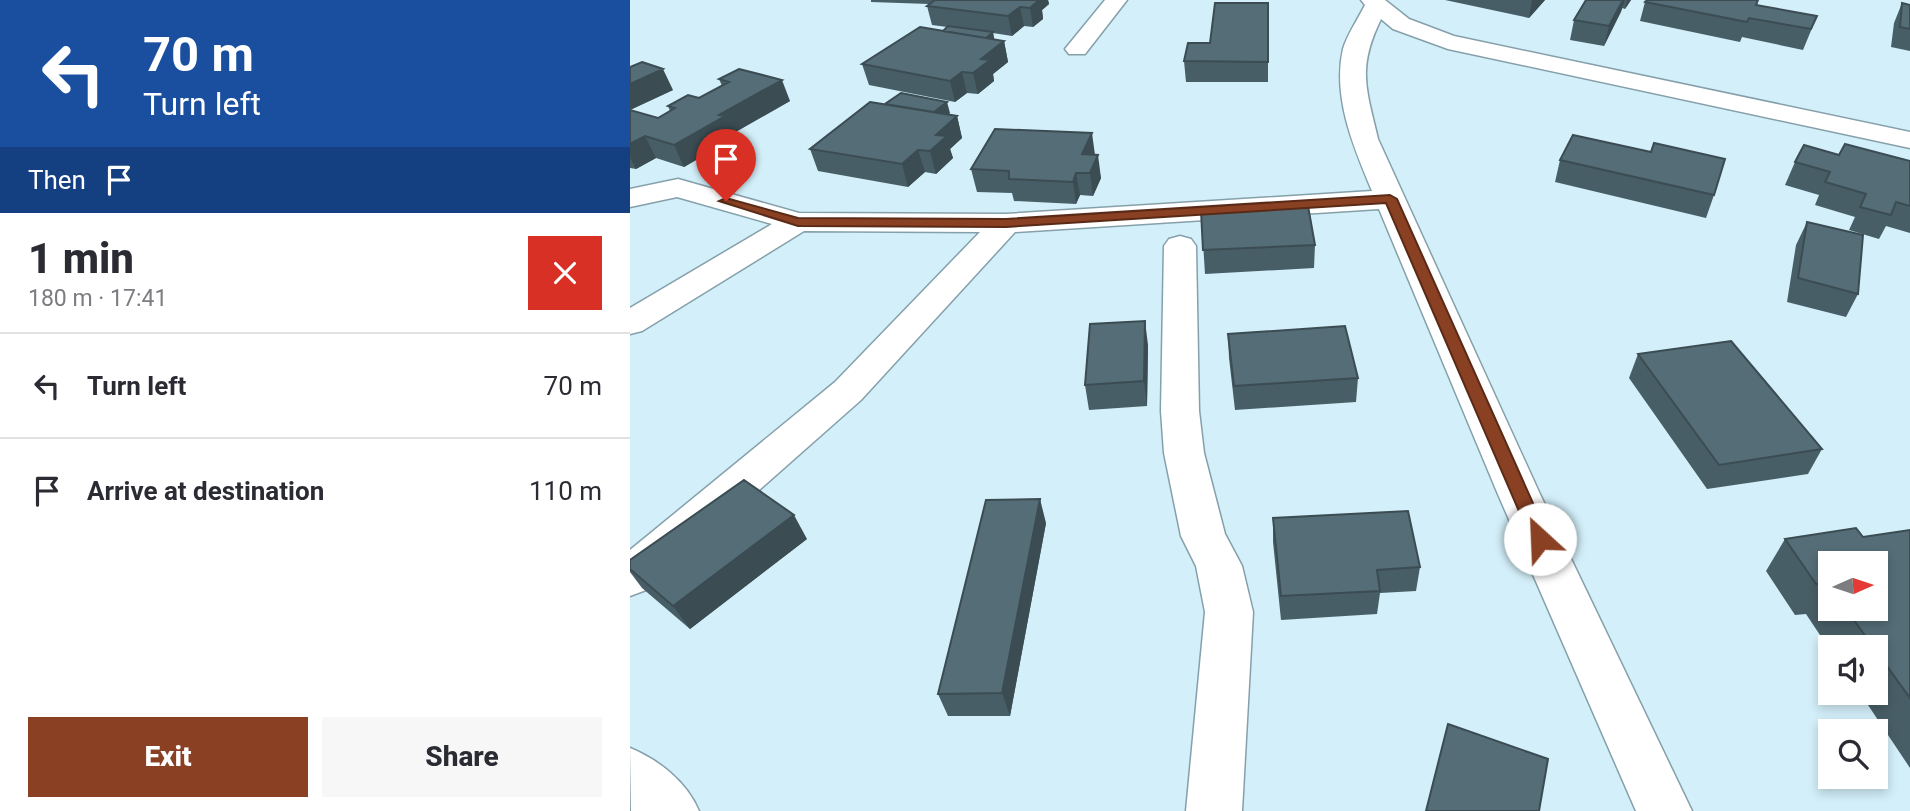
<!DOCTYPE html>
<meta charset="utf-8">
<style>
:root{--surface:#fff;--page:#f7f7f7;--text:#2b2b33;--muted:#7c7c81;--line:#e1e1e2;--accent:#8a4123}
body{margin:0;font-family:Roboto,sans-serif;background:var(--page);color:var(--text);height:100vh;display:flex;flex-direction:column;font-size:26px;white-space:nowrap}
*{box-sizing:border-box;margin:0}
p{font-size:23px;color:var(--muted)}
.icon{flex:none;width:38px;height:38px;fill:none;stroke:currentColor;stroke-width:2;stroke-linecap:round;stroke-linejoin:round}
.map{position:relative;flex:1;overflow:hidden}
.details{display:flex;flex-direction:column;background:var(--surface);width:630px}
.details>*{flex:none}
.guide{background:#1a4fa0;color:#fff;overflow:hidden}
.needle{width:46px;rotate:87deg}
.controls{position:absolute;left:1188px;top:551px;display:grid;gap:14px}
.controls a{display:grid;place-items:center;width:70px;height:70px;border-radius:0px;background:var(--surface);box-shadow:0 4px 10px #0003;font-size:35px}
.pin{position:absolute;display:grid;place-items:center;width:60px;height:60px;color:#fff;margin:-72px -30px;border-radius:50% 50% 50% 0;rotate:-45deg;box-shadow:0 0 7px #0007}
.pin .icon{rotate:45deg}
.me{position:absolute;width:77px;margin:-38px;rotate:335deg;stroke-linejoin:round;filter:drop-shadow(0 0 5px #0008)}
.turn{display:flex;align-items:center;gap:24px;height:147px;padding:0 28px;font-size:32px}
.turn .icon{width:91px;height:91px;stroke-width:2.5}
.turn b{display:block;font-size:49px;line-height:60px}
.then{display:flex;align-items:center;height:66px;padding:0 28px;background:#0003;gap:14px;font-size:26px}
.round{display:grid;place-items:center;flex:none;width:74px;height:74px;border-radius:0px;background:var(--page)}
.head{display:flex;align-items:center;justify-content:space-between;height:119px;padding:0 28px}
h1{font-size:42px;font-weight:800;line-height:52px}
.button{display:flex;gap:14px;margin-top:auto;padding:14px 28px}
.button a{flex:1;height:80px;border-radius:0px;background:var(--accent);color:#fff;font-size:28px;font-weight:800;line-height:80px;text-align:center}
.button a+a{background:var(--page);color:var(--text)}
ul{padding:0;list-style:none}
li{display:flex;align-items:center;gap:21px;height:105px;padding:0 28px;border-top:2px solid var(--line)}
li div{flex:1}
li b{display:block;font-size:26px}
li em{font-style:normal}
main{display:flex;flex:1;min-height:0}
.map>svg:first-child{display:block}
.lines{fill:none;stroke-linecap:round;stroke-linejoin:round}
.street-casing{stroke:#85a0aa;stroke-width:3}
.street{fill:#fff;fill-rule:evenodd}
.wall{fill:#485e66;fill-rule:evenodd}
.shaded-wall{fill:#3b4c53}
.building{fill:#546d77;stroke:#3b4c53;stroke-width:2}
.route{fill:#8a4123;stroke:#5a2a17;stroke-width:2}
</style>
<main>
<section class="details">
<div class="guide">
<div class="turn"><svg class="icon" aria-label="left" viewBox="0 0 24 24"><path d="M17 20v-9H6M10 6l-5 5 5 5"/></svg><div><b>70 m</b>Turn left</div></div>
<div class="then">Then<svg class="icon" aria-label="arrive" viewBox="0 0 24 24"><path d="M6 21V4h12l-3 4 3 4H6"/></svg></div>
</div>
<div class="head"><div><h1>1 min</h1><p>180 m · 17:41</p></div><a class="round" style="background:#d93025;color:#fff"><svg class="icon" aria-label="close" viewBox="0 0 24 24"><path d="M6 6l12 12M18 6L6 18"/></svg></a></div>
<ul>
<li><svg class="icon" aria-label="left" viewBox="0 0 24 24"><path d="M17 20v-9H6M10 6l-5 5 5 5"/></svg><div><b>Turn left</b></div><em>70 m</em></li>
<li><svg class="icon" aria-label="arrive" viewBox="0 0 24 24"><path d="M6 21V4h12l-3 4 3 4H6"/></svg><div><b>Arrive at destination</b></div><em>110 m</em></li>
</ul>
<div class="button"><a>Exit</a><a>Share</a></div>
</section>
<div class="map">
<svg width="1280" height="811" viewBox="0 0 1280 811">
<rect width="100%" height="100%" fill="#d3eff9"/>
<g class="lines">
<g class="street-casing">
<path id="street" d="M475 0H497L455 54H439L435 49Z
M731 0H755L779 19 824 36 1280 132V148L818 49 763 29 751 19C727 68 736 88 748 139L909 492 1062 811H1006L867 492 749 209 385 232 231 400 16 590 0 596V550L205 382 350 232 174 231 12 331 0 334V308L142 224 47 197 0 207V189L48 179 169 213 376 214 742 191C724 148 702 97 713 49 717 35 728 19 735 5Z
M550 236 561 239 566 246 569 411 574 453 595 534 612 566 623 612 612 811H556L575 612 566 566 551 536 534 453 531 411 534 246 539 239Z
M0 748C29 760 57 782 69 811H1Z"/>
</g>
<use href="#street" class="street"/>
</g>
<path class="wall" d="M241 0H418L419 4 412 10 413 19 403 27 394 26 382 36 363 33 364 40 374 41 378 62 363 74 364 81 348 94 337 93 325 102 239 85 232 64 313 31 317 27 302 25 297 6 299 4 241 2Z
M815 0H915L899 18Z
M956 0H1001L995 9 992 8 974 46 940 40 944 20Z
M1128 0 1127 5 1187 16 1173 50 1112 37 1110 42 1010 21 1015 2Z
M638 3V82H556L554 61Z
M1272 3 1280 5V51L1261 47 1264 23Z
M0 67 43 90 0 110 28 118 40 111 38 106 69 98 92 86 89 79 160 101 102 134 104 138 54 167 26 158 6 169 0 168Z
M320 113 319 114 327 116 332 138 320 149 323 158 306 174 295 172 278 187 188 171 180 149Z
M465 155 471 178 463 196 450 195 446 204 384 201 382 193 347 192 341 169Z
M1209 155 1280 161V233L1256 226 1249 239 1219 230 1225 217 1185 205 1189 195 1155 185 1165 162Z
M930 160 1084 195 1076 218 925 182Z
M571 211 685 245 684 268 575 274Z
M1177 222 1228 294 1216 317 1157 302 1166 245Z
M598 334 728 378 726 402 605 410 599 358Z
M518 345 517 406 459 410 455 385Z
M1008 354 1192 449 1178 474 1077 489 999 378Z
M643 518 790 567 786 591 750 593 747 614 651 620 643 542Z
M416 523 380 716H318L308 694Z
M1280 530V768L1230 693H1246V648H1200V650L1176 614 1165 615 1136 571 1155 539 1233 537ZM1200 564 1246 609H1200Z
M177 539 60 629 12 588 0 572V560Z"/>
<path class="shaded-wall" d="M400 0H418L419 4 412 10 413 19 403 27 400 8Z
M902 0H915L899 18Z
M993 0H995L991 12 974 46 979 26Z
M997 0H1001L995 9Z
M390 7 394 26 382 36 378 16Z
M363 32 365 43 353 41Z
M374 41 378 62 363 74 364 81 348 94 343 73 351 59Z
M33 69 43 90 0 110V84Z
M332 72 337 93 325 102 320 81Z
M152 80 160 101 102 134 104 138 54 167 44 145 89 115Z
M317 102 320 113 303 127 300 115Z
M327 116 332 138 320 149 323 158 306 174 300 151 306 135Z
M462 133 465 155 452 154Z
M15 136 26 158 6 169 0 158V144Z
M288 150 295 172 278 187 272 164Z
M468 155 471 178 463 196 460 173Z
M446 173 450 195 446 204 443 182Z
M515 321 518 345 517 406 514 381Z
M410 499 416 523 380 716 372 693Z
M164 515 177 539 60 629 43 606Z"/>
<path class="building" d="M305 0H409L400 8 390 7 378 16 297 6Z
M956 0H993L979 26 944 20Z
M1017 0H1128L1126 5 1187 16 1181 29 1119 18 1117 22 1015 2Z
M585 3H638V62L554 61 558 43H580Z
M1272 3 1280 5V29L1270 27Z
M318 26 363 32 356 38 313 31Z
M290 27 374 41 351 59 360 60 343 73 332 72 320 81 232 64Z
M12 62 33 69 0 84V67Z
M109 69 152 80 89 115 95 116 44 145 15 136 0 144V110L28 118 45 108 38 106 58 95 69 98 99 82 89 79Z
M271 93 317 102 304 112 255 104Z
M240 102 327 116 306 135 317 136 300 151 288 150 272 164 180 149Z
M365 129 462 133 452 154 468 155 460 173H446L443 182 379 179V171L341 169Z
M943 135 1021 152 1024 143 1095 159 1084 195 930 160Z
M1215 144 1280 161V206L1266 202 1261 215 1230 207 1236 194 1195 182 1200 172 1165 162 1174 145 1209 155Z
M678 206 685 245 573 250 571 211Z
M1177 222 1233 235 1228 294 1168 278Z
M515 321 514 381 455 385 460 324Z
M715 326 728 378 604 386 598 334Z
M1101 341 1192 449 1089 465 1008 354Z
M114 480 164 515 43 606 0 569V560Z
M410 499 372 693 308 694 356 500Z
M778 511 790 567 747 570 750 591 651 596 643 518Z
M1226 528 1233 537 1280 530V698L1246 651V648H1244L1216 609H1246V564H1200V587L1198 583 1186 584 1155 539Z
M818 724 918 759 909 811H796Z"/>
<path class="route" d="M760 195 767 199 919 539 916 544H903L901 539 756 203 376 227 168 226 89 201 96 198 168 218 376 219Z"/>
</svg>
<div class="controls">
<a><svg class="needle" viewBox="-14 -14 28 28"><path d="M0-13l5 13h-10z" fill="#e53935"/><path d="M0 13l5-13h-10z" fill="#7c7c81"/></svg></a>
<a><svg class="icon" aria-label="sound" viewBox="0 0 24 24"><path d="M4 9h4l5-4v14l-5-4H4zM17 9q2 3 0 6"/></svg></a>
<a><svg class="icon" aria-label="search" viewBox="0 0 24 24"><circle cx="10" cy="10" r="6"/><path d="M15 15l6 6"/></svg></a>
</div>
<div class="pin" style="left:96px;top:201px;background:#d93025"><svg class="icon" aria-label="arrive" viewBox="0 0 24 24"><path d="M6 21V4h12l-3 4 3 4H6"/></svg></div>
<svg class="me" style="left:910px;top:539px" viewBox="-20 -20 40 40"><circle r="19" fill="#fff"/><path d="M0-13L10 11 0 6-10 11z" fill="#8a4123"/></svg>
</div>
</main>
